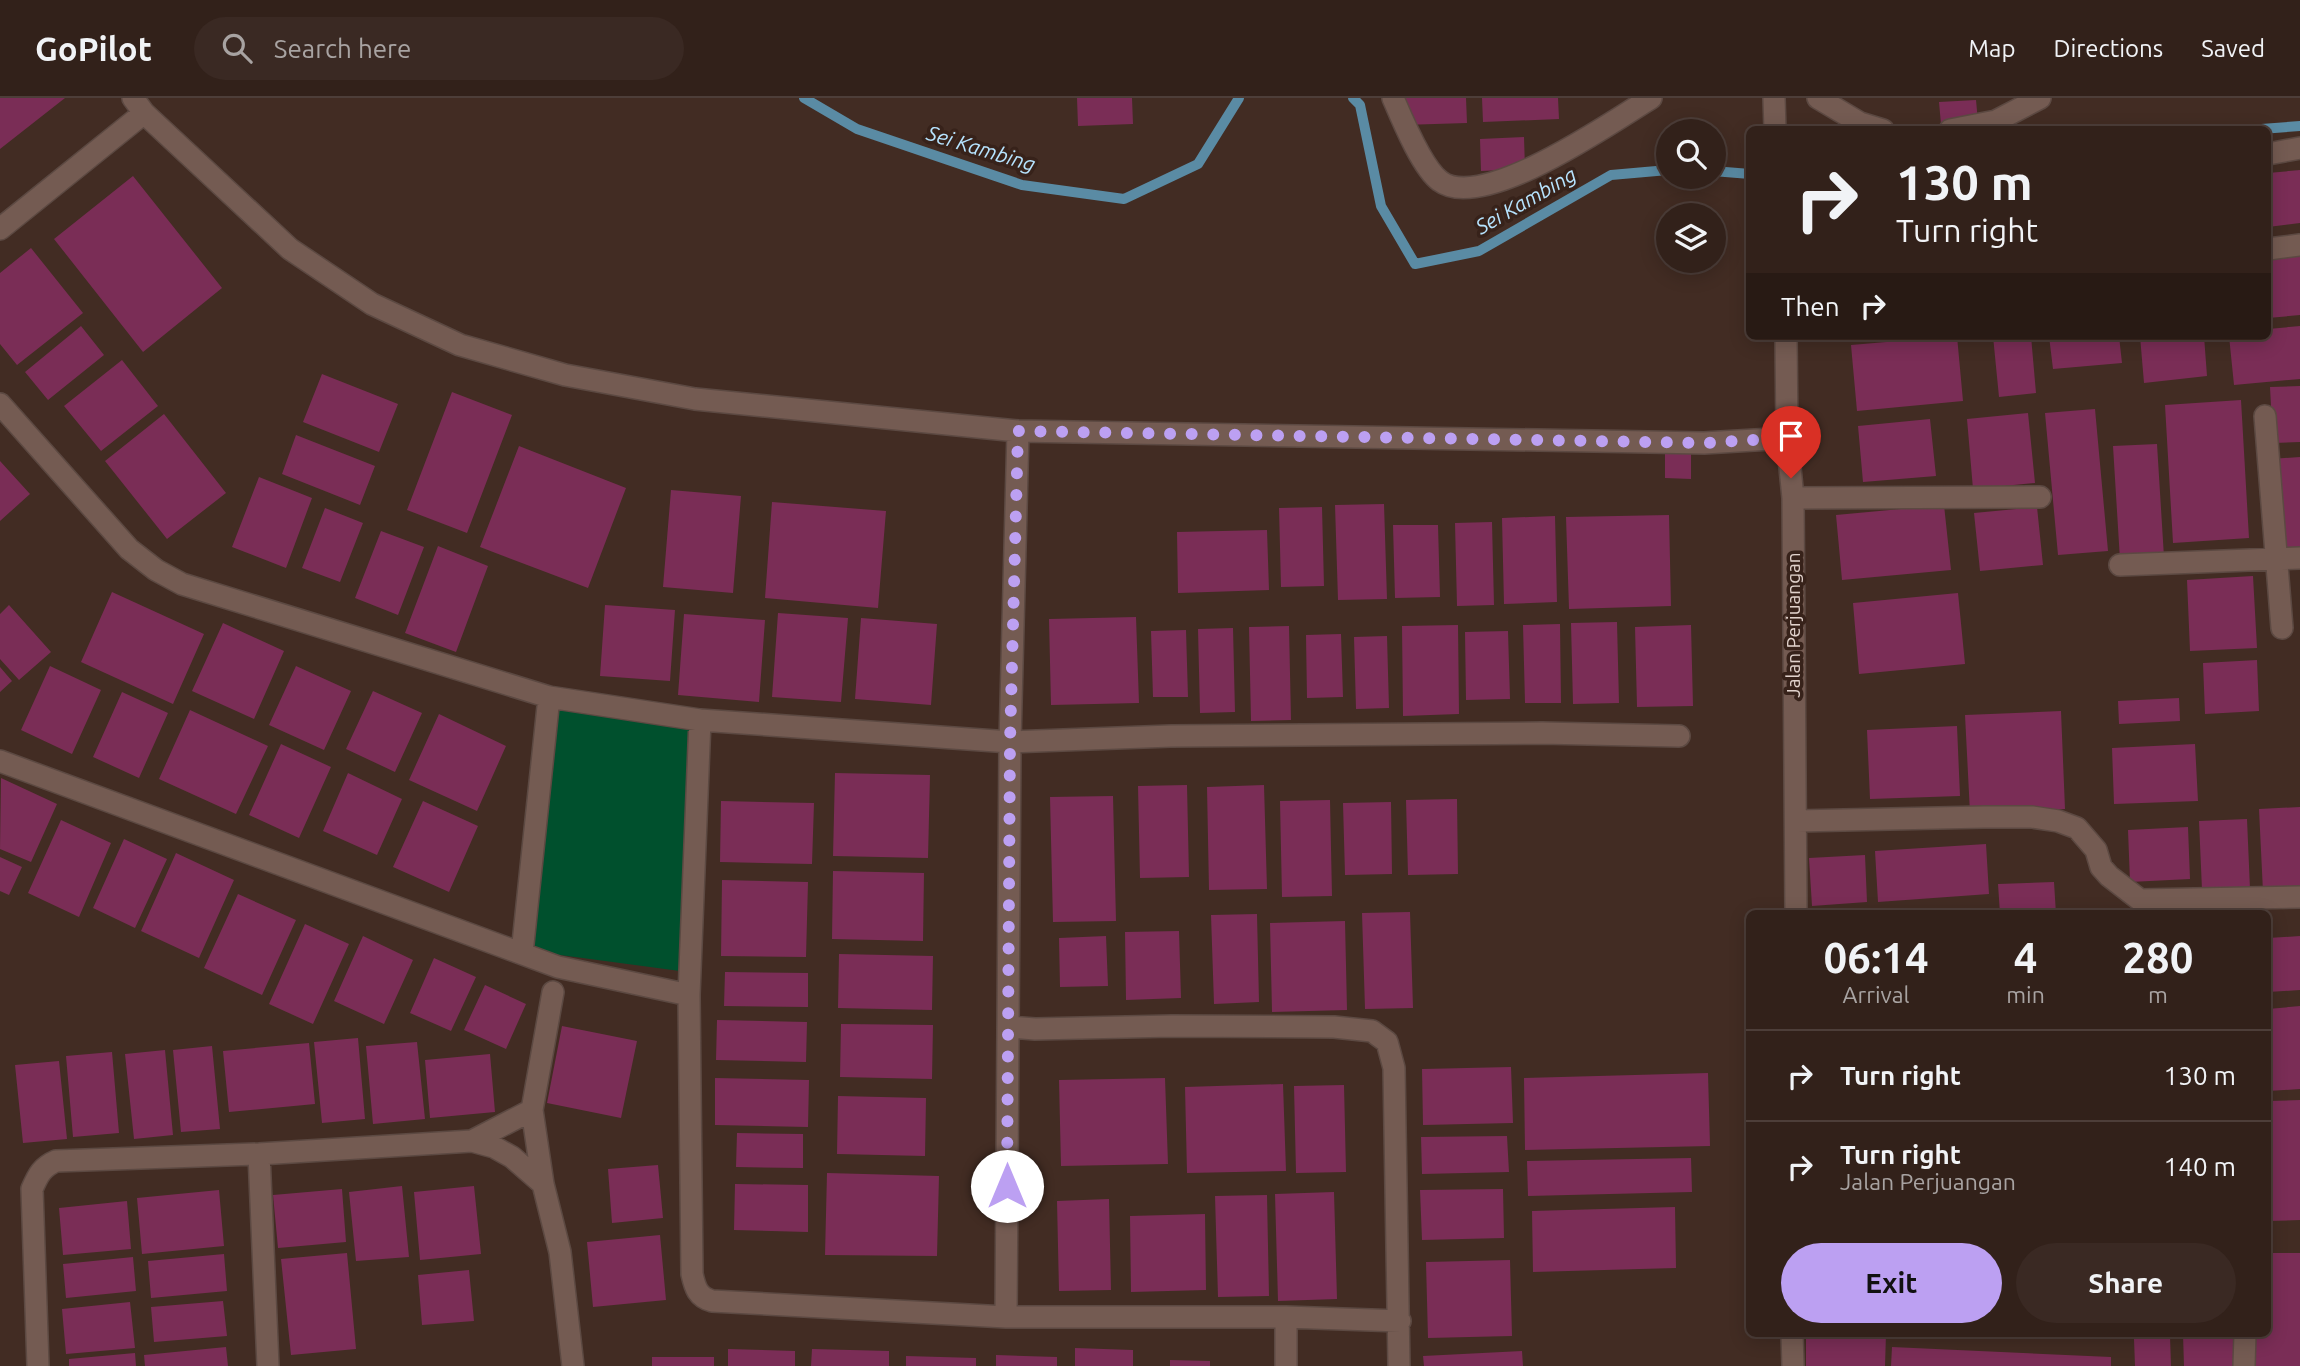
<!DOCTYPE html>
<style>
:root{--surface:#32211a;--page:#3a2923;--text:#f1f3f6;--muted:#a8a3a2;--line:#4d3e39;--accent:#bca0f2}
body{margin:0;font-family:Ubuntu,sans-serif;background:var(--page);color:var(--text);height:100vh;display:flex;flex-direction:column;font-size:26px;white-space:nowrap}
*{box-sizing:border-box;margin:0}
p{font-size:23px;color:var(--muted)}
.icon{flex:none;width:38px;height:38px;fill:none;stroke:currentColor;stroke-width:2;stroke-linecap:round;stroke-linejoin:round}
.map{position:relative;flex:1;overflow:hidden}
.side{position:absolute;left:1746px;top:812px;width:525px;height:427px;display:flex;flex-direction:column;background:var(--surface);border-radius:10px;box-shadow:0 4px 18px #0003,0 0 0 2px var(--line)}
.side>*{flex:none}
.top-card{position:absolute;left:1746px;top:28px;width:525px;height:214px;border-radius:10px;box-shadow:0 4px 18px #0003,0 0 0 2px var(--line);background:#32211a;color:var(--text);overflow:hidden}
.fabs{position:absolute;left:1656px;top:21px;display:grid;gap:14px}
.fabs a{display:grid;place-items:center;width:70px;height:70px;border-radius:50%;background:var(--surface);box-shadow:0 4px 18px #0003,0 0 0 2px var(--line);font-size:35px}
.pin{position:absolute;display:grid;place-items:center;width:60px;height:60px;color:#fff;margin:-72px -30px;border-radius:50% 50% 50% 0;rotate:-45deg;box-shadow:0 0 7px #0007}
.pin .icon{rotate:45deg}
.me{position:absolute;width:77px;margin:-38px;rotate:0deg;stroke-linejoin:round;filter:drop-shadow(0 0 5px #0008)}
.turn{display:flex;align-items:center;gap:24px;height:147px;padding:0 35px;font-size:32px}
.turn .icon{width:91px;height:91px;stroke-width:2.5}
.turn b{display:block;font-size:49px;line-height:60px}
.then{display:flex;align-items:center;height:66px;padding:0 35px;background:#0003;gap:14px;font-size:26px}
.eta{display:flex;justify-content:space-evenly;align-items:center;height:119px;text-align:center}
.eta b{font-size:42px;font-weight:600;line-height:49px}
.action{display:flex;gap:14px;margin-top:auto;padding:14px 35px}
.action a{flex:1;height:80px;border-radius:42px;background:var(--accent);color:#111;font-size:28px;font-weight:600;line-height:80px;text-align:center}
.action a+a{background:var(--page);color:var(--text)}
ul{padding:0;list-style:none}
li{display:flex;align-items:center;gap:21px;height:91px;padding:0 35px;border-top:2px solid var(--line)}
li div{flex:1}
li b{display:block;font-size:26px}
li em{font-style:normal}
header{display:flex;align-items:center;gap:42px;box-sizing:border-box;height:98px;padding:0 35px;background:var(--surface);border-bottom:2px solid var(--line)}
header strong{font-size:33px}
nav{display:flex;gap:38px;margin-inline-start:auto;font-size:24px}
.search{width:490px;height:63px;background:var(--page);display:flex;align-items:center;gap:18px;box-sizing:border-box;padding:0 24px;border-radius:38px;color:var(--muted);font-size:26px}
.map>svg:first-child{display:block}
.green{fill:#00502d}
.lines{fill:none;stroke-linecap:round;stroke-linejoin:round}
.stream{stroke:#5a8ba4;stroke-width:10}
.building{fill:#7a2d56}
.lane-casing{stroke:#5c4942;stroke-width:24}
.street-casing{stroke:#5c4942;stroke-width:24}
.lane{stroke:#745b52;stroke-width:21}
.street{stroke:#745b52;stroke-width:21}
.route{stroke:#bca0f2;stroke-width:12;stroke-dasharray:0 21.6}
.labels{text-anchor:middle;stroke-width:7;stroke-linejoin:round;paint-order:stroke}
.street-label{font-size:19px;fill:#e1d2cc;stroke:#37221a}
.water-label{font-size:21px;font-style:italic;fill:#b7e4ff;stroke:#37221a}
</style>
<header>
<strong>GoPilot</strong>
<div class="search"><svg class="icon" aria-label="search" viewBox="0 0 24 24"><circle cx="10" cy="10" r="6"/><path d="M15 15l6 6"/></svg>Search here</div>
<nav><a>Map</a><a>Directions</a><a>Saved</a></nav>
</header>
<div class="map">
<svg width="2300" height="1268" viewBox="0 0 2300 1268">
<rect width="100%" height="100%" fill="#422c23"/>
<path class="green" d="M550 608 691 623 680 873 530 853Z"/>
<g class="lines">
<path class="stream" d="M804 0 857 31 1022 87 1124 101 1198 66 1239 0
M1353 0 1360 7 1381 108 1415 166 1479 153 1611 77 1668 72
M2248 32 2300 28
M1713 73 1750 76"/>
</g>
<path class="building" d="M0 0H65L0 51Z
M1077 0H1132L1133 26 1078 28Z
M1403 0H1466L1467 25 1403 27Z
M1482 0H1558L1559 21 1483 24Z
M1976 2 1978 24 1941 26 1939 4Z
M1524 39 1525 71 1481 73 1480 41Z
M2300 72V125L2268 129V75Z
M133 78 222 190 143 254 54 141Z
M31 150 83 215 17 267 0 246V175Z
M2300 155V217L2268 220V158Z
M81 228 104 257 48 302 25 274Z
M2300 228V281L2234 287 2229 238H2268V231Z
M1957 238 1963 303 1857 313 1851 247Z
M1993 238H2031L2036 295 1999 299Z
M2049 238H2119L2122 265 2053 271Z
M2140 238H2204L2207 278 2144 285Z
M122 262 158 308 101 353 64 308Z
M322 276 398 306 379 354 303 324Z
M2300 288V344L2273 345 2270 289Z
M452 294 512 317 467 435 407 412Z
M2241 302 2249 440 2173 445 2165 307Z
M2095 311 2108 453 2058 457 2045 315Z
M2028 315 2035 385 1973 391 1967 321Z
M164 316 226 395 167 441 105 363Z
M1930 321 1936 378 1863 384 1858 328Z
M296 337 375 368 360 407 282 376Z
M2157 346 2164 459 2120 462 2113 348Z
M519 348 626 390 588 490 480 449Z
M1665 350H1691V381L1665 380Z
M2300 359V449L2277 450 2271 361Z
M0 363 30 396 0 423Z
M259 379 312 400 286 470 232 449Z
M671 392 741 398 733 495 663 489Z
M772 404 886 413 878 510 765 500Z
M1384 406 1387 501 1338 502 1335 407Z
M1944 407 1951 472 1842 482 1836 417Z
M1322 409 1324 488 1281 489 1279 410Z
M2037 409 2043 467 1980 473 1974 415Z
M325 410 363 425 340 484 302 470Z
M1669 417 1671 508 1569 511 1566 419Z
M1555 418 1557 504 1504 506 1502 420Z
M1492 424 1494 507 1457 508 1455 425Z
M1393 427H1438L1440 499 1395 500Z
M1267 432 1269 492 1178 495 1177 434Z
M381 433 424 449 398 517 355 500Z
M438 448 488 468 456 554 405 535Z
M2253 478 2257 550 2190 553 2187 482Z
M112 494 204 536 173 606 81 564Z
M1958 495 1965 566 1859 576 1853 505Z
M9 507 51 554 19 582 0 561V516Z
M605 507 675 512 670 583 600 578Z
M778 515 848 520 841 604 772 599Z
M684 516 765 522 759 604 678 597Z
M1136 519 1139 605 1051 607 1049 521Z
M861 520 937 526 931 607 855 601Z
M1617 524 1619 605 1573 606 1571 525Z
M223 525 284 553 254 621 192 593Z
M1560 526 1561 605H1525L1523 527Z
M1458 527 1459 616 1403 618 1402 528Z
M1691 527 1693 608 1637 609 1635 529Z
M1289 528 1291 622 1251 623 1249 529Z
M1233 530 1235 614 1200 615 1198 531Z
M1186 532 1188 599H1153L1151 533Z
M1508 533 1510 601 1466 602 1465 534Z
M1341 536 1343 599 1307 600 1306 537Z
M1387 538 1389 610 1356 611 1354 539Z
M2257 562 2259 613 2205 616 2203 565Z
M50 568 101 592 72 656 21 632Z
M296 568 351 593 324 652 269 627Z
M0 569 12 583 0 594Z
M373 593 422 615 395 674 346 651Z
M122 594 168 615 139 680 93 659Z
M2179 600 2180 623 2119 626 2118 603Z
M190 612 268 648 236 716 159 681Z
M2061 613 2065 711 1970 715 1965 617Z
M439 616 506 648 477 713 409 682Z
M1957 628 1960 698 1870 701 1867 632Z
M281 646 331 669 299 740 249 717Z
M2195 646 2198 703 2114 706 2112 650Z
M348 675 402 701 377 757 323 733Z
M835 675 930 677 928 760 833 758Z
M1 680 57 706 31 764 0 751Z
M1187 687 1189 779 1140 780 1138 688Z
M1264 687 1267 791 1209 792 1207 689Z
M1113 698 1116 823 1053 824 1050 699Z
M1457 701 1458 776 1408 777 1406 702Z
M1330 702 1332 798 1282 799 1280 703Z
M423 703 478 728 449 794 393 769Z
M721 703 814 705 812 766 720 764Z
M1391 704 1392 776 1345 777 1343 705Z
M2300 709V793L2263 794 2259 711Z
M2247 721 2250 791 2202 792 2199 723Z
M61 722 111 745 79 819 28 795Z
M2188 729 2190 781 2130 784 2128 732Z
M124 741 167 761 135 830 93 810Z
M1986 746 1989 796 1878 804 1875 753Z
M176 755 234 782 199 860 141 833Z
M1865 757 1867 804 1812 808 1809 760Z
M0 759 22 769 9 797 0 793Z
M833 773 924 775 923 843 832 841Z
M722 782 808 784 806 859 721 858Z
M2054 784 2056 816H2000L1998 786Z
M238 796 296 822 262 897 204 870Z
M1410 814 1413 910 1365 911 1362 815Z
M1257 816 1259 904 1214 906 1211 817Z
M1345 823 1347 912 1272 914 1270 825Z
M305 826 349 846 313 926 269 906Z
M1179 833 1181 900 1126 902 1125 834Z
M363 838 413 862 384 926 334 903Z
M1106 838 1108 888 1060 889 1059 840Z
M2300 838V892L2268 894V840Z
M839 856 933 858 932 912 838 910Z
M434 860 476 879 451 933 410 915Z
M725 874 808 875V909L724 908Z
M485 887 526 906 506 951 464 932Z
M2300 908V991L2268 993V911Z
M717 922 807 924 806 964 716 962Z
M841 926 933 927 932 981 840 979Z
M562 928 637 943 621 1020 547 1005Z
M358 940 365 1021 322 1025 314 944Z
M417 944 425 1021 373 1026 366 948Z
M309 945 315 1006 229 1014 223 953Z
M212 948 220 1031 181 1034 173 952Z
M165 952 173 1037 134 1041 125 956Z
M112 954 119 1035 73 1039 66 958Z
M490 956 495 1014 430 1020 425 962Z
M59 963 67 1041 23 1045 15 967Z
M1511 969 1513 1025 1423 1027 1422 971Z
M1708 975 1710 1048 1525 1052 1524 980Z
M715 980 809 982 808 1029 715 1027Z
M1165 980 1168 1066 1061 1068 1059 982Z
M1283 986 1286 1073 1187 1075 1185 989Z
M1344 987 1346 1074 1296 1075 1294 988Z
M838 998 926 1000 925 1058 837 1056Z
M2300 1002V1122L2268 1123V1003Z
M737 1035 803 1036V1070L736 1069Z
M1507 1038 1509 1074 1422 1076 1421 1039Z
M1691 1060 1692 1094 1528 1098 1527 1063Z
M658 1067 663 1120 612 1125 608 1071Z
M827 1075 939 1078 937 1158 825 1157Z
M735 1086 808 1087V1134L734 1132Z
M402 1088 409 1159 356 1163 349 1094Z
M474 1088 481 1156 420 1162 414 1094Z
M342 1091 346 1144 278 1150 273 1097Z
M1503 1091 1504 1140 1422 1142 1420 1092Z
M219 1092 224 1148 142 1156 137 1100Z
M1334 1094 1337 1201 1278 1203 1275 1096Z
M1267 1097 1269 1198 1218 1199 1215 1098Z
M1109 1101 1111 1192 1059 1193 1057 1103Z
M127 1103 131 1151 63 1157 59 1110Z
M1675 1109 1676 1170 1533 1174 1532 1113Z
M1205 1116 1206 1192 1131 1194 1130 1118Z
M660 1137 666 1202 593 1209 587 1144Z
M347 1155 356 1251 291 1257 281 1161Z
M2268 1155H2300V1268H2254L2253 1236H2268Z
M224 1156 227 1193 151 1200 148 1163Z
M133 1159 136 1193 66 1200 63 1166Z
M1510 1162 1512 1238 1428 1240 1426 1164Z
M469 1172 474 1223 422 1227 418 1177Z
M223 1203 227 1238 154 1244 151 1209Z
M130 1204 135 1250 66 1256 62 1211Z
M1806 1236H1886L1885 1268H1806Z
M2183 1236H2235V1268H2184Z
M2170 1238 2171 1268H2135L2134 1241Z
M226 1249 228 1268H145L144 1257Z
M1892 1249 2111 1259V1268H1891Z
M1075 1250 1133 1252V1268H1075Z
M728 1251 795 1253V1268H728Z
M812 1251 889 1253V1268H811Z
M1522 1253 1523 1268H1424L1423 1258Z
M135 1255 136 1268H69V1261Z
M996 1257 1057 1259V1268H996Z
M906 1258 976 1260V1268H906Z
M652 1259H714V1268H652Z
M1170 1262 1210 1263V1268H1170Z"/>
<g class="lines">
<g class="lane-casing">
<path id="lane" d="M2268 151 2300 147"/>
</g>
<g class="street-casing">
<path id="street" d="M133 0 144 15 290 151 372 206 460 247 565 277 695 301 1018 333 1704 345 1787 340
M1393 0C1402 21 1422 70 1440 83 1482 115 1612 24 1651 0
M1774 0 1775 32
M1818 0 1860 25 1883 32
M1950 32 1996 23 2040 0
M2268 56 2300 50
M0 131 144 15
M1786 238 1787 340 1793 400 1796 816
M0 306 129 451 156 472 182 486 549 599 700 622 1010 644 1171 638 1542 635 1679 638
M2265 318 2282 530
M1793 400 2040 399
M2120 467 2300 460
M700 622 689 897 692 1176C695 1190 698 1199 712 1203L1006 1219H1286L1400 1223
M0 663 558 869 689 897
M1797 723 1984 719H2032L2058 723 2077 730 2096 752 2101 769 2109 778 2140 802 2300 799
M522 855 549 599
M1009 929 1035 931 1172 928 1334 929 1372 933 1387 944 1394 970 1399 1268
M532 1012 543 1086
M472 1043 532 1012 553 894
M259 1056 268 1268
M1006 1219 1010 644 1018 333
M1792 1236 1793 1268
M38 1268 32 1091C38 1077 42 1069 56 1063L259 1056 472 1043 494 1049 512 1059 543 1086 560 1154 573 1268
M1286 1268V1219
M2244 1268 2245 1236"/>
</g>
<use href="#lane" class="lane"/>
<use href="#street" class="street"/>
</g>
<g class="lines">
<path class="route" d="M1007 1088 1010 644 1018 333 1704 345 1787 340 1791 380"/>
</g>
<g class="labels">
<g class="street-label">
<text transform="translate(1793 527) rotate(-90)" y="7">Jalan Perjuangan</text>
</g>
<g class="water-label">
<text transform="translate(981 51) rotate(17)" y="7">Sei Kambing</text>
<text transform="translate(1526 103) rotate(-30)" y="7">Sei Kambing</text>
</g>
</g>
</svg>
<div class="fabs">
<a><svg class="icon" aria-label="search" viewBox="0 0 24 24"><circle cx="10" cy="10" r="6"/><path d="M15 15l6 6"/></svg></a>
<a><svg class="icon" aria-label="layers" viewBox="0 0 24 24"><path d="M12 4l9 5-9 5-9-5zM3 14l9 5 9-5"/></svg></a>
</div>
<div class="pin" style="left:1791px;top:380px;background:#d93025"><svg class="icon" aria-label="arrive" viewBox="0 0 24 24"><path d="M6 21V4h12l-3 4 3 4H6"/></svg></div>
<svg class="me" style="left:1007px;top:1088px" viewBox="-20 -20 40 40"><circle r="19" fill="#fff"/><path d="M0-13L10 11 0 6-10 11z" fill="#bca0f2"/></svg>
<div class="top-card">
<div class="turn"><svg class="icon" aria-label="right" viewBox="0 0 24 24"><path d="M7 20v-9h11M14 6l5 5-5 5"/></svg><div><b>130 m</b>Turn right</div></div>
<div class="then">Then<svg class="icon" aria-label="right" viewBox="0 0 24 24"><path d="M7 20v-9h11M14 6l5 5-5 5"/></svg></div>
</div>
<section class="side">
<div class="eta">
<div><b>06:14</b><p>Arrival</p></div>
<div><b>4</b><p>min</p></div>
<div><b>280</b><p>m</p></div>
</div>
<ul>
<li><svg class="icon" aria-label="right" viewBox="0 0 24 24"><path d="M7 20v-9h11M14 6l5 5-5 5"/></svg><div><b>Turn right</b></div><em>130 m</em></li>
<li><svg class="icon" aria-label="right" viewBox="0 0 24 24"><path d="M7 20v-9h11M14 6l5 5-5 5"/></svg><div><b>Turn right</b><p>Jalan Perjuangan</p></div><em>140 m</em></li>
</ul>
<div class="action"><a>Exit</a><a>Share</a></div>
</section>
</div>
